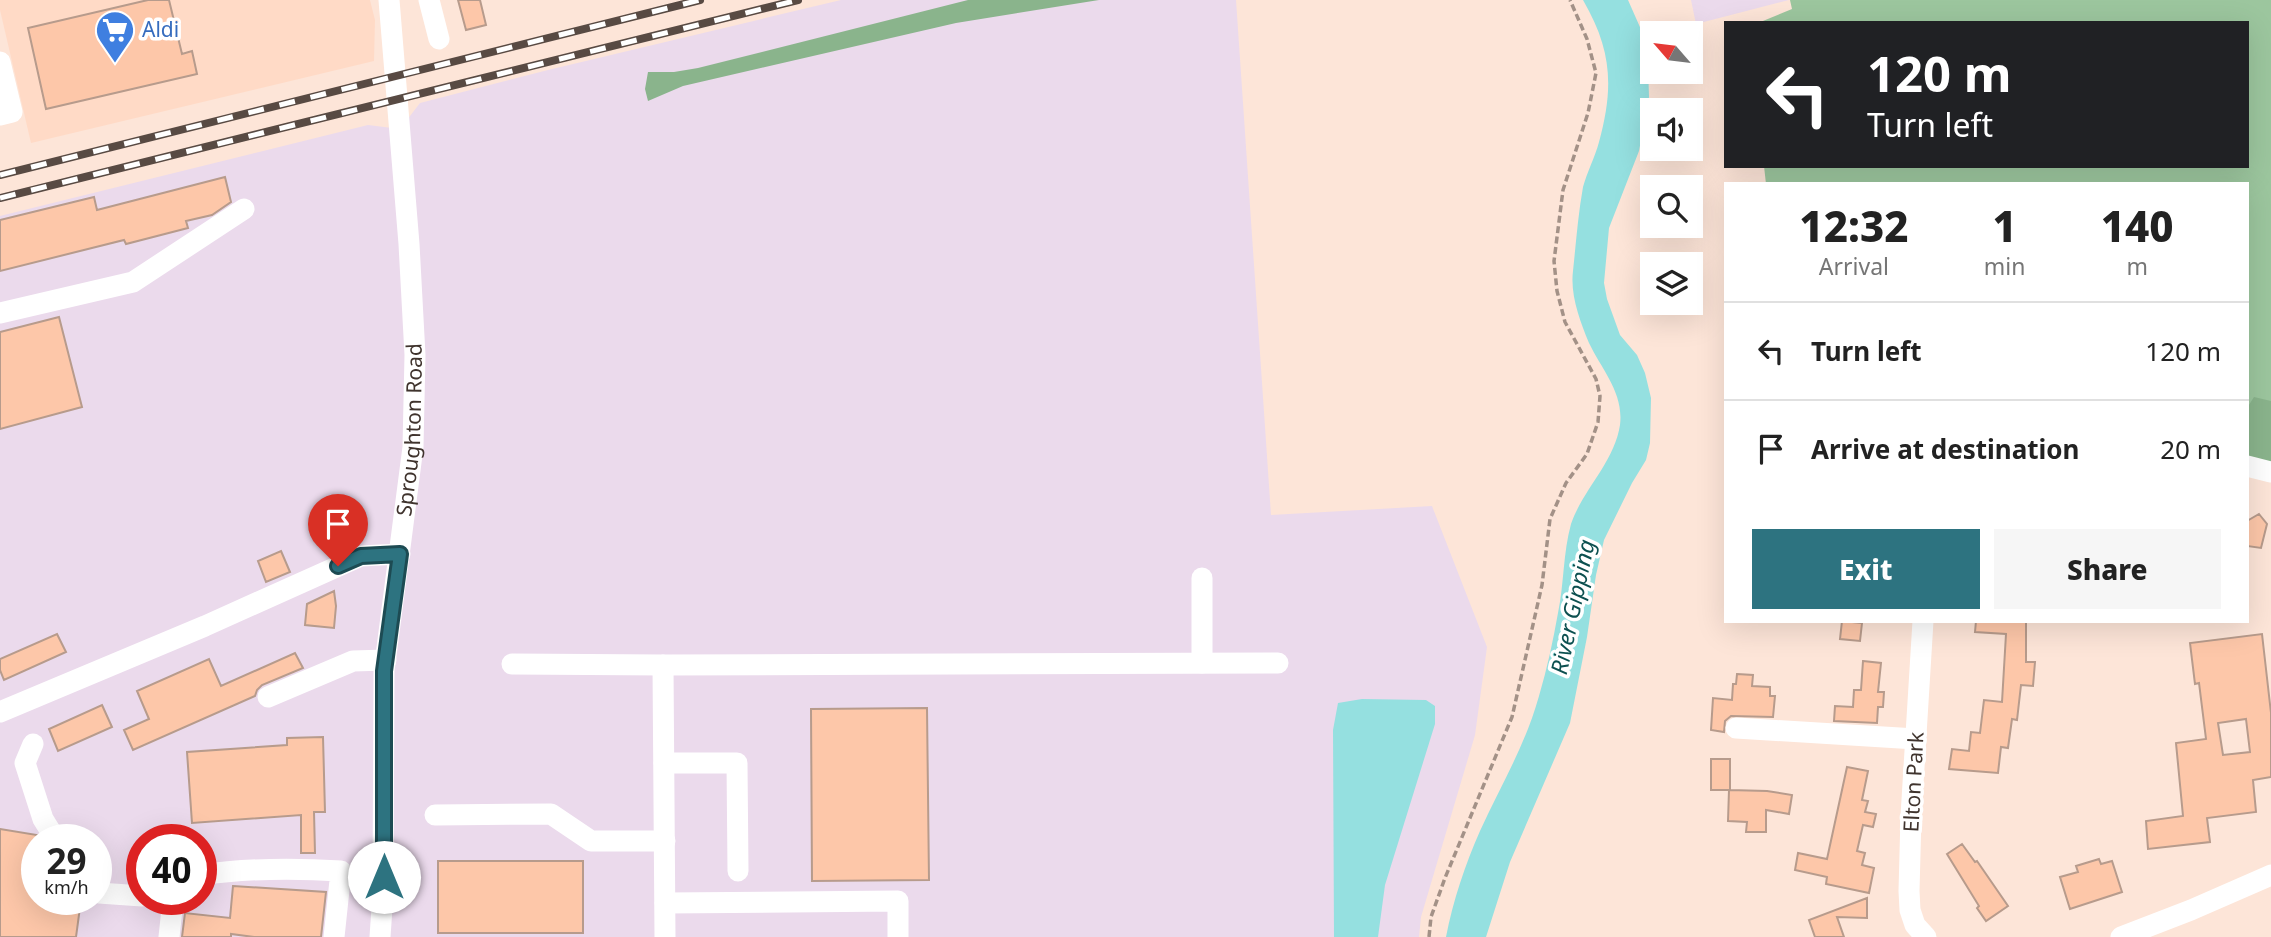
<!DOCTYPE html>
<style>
:root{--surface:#fff;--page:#f6f6f6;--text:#222;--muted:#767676;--line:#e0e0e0;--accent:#2d7380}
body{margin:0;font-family:"Noto Sans",sans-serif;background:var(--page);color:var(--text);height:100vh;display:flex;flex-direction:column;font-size:26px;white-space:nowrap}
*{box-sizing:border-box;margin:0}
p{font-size:23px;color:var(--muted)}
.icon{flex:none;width:38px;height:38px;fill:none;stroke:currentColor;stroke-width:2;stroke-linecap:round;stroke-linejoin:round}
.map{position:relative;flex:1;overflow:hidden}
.side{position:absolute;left:1724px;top:182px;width:525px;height:441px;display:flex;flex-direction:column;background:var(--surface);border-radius:0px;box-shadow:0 7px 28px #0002}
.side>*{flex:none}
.top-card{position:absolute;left:1724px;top:21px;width:525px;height:147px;border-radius:0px;box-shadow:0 7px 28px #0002;background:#202124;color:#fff;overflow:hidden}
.needle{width:46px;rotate:298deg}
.buttons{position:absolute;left:1640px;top:21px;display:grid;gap:14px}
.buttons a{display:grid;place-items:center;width:63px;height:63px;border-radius:0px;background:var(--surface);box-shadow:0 7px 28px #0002;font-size:35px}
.speed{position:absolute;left:21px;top:824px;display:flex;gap:14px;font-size:35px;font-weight:700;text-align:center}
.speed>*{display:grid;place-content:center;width:91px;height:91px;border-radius:50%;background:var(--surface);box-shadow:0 7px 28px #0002;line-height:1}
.speed small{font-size:18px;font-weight:400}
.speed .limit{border:10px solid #d22;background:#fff;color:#111}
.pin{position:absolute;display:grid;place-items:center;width:60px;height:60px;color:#fff;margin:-72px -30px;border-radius:50% 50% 50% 0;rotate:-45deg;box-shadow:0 0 7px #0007}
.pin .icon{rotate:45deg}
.me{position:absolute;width:77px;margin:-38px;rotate:0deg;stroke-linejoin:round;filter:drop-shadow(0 0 5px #0008)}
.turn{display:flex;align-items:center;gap:24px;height:147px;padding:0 28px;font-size:32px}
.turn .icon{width:91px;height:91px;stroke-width:2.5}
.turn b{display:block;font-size:49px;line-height:60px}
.eta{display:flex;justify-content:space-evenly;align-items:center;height:119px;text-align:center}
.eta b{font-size:42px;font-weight:800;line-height:49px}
.button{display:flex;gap:14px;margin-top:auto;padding:14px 28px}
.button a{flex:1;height:80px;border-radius:0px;background:var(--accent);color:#fff;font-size:28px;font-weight:800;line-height:80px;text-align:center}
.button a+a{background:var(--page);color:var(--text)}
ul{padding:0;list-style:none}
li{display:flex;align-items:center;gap:21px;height:98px;padding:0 28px;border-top:2px solid var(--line)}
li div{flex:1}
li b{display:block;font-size:26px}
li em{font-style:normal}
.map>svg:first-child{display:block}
.built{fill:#ffdac6}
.industrial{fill:#ebdaec;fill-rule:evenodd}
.green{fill:#9cc69e}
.forest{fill:#8ab48c}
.water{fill:#95e0e0}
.building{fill:#fdc7a9;stroke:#b79b8c;stroke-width:2;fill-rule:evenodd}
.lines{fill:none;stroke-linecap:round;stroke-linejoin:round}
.path{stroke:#a39187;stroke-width:3.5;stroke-dasharray:7 3.5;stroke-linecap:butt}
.minor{stroke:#fff;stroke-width:21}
.rail-casing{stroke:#584a43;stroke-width:8}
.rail{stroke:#fff;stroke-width:5;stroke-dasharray:16;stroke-linecap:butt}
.route-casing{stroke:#1d4b53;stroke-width:18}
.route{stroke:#2d7380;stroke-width:12}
.labels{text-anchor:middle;stroke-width:7;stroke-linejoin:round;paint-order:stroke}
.shop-label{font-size:21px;fill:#366cbe;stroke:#fff;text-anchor:start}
.street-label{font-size:21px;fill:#3f332d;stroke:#fff}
.water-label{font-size:23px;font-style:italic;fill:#0c5050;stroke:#fff}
</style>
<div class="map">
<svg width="2271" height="937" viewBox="0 0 2271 937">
<rect width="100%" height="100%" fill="#fde5d8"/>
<path class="built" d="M0 0H370L375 20 374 61 31 143 0 10Z"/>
<path class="industrial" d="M841 0H1236L1271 515 1432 506 1487 647 1475 735 1421 917 1419 937H0V216L368 125 400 129 420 103 548 70ZM37 840H96V900H37ZM142 840H201V900H142Z
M1691 0H1789L1696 24Z"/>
<path class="green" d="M1790 0H2271V460L2247 450V184H1766L1764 166H2247V23H1758L1792 9Z"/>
<path class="forest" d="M968 0H1099L956 23 683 86 648 101 645 89 648 72H674L698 68Z
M2254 397 2271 401V475L2247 462V408Z"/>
<path class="water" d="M1583 0H1628L1647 43 1651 48 1648 65 1649 97 1639 151 1609 228 1604 283 1607 299 1620 335 1637 355 1645 373 1651 398 1650 443 1646 460 1632 483 1604 540 1596 575 1587 637 1570 723 1510 862 1486 937H1446C1453 901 1465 865 1480 831 1501 785 1525 746 1539 696 1547 669 1553 641 1558 613 1564 584 1563 553 1571 524 1583 489 1614 463 1620 425 1624 393 1602 370 1589 343 1580 321 1570 295 1573 271 1576 243 1578 215 1583 187 1587 172 1595 157 1599 142 1614 87 1612 50 1583 0Z
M1362 699 1426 700 1435 706V724L1385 885 1378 937H1334L1333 730 1338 703Z"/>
<path class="building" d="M148 0H169L182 54 192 51 197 74 46 109 28 28Z
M458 0H480L486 25 466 30Z
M225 177 231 202 212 215 186 221 188 228 126 244 124 240 0 271V220L94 197 97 210Z
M59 317 82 407 0 429V332Z
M2259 514 2267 524 2261 548 2247 546V521Z
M281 551 290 572 266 582 258 561Z
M334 591 336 606 334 628 305 625 307 604Z
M1842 621 1862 623 1860 641 1840 639Z
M1976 621 2026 622V662H2035L2033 686 2021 685 2017 720 2012 719 2008 748 2001 747 1998 773 1949 769 1952 749 1969 751 1971 732 1980 733 1984 700 2002 702 2006 634 1975 632Z
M57 634 66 652 4 680 0 670V659Z
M2262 634 2271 713V777L2253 780 2256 812 2207 818 2210 842 2148 849 2146 821 2183 816 2176 743 2206 739 2199 683 2195 684 2190 643ZM2246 719 2250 752 2223 755 2218 723Z
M295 653 303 668 262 685 257 690 255 696 133 750 124 730 149 719 137 691 209 659 221 686Z
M1863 661 1881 663 1878 692H1884L1883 707H1878L1877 723 1834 721 1835 706 1853 707 1854 690H1861Z
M1737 674 1753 675 1752 686 1770 687V696H1775L1773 717 1731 716 1725 721 1724 732 1711 730 1713 698 1732 700 1733 684H1736Z
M102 705 112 727 58 751 49 729Z
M927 708 929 880 812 881 811 709Z
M323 737 325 812H314L315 853H301V815L192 823 187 752 287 745V738Z
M1711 759H1730V790L1767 791 1792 795 1789 814 1766 810V832H1746L1747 822 1728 821 1729 790H1711Z
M1847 767 1868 771 1862 800 1868 801 1865 812 1876 814 1873 827 1863 825 1857 851 1865 853 1862 865 1874 868 1869 893 1826 884 1827 877 1795 870 1798 853 1827 859Z
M0 829 37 835V900H81L76 937H0Z
M1962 844 1975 862 1977 861 2008 906 1986 921 1977 908 1979 906 1947 854Z
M2099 859 2101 864 2112 861 2122 892 2070 909 2060 877 2078 872 2076 866Z
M438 861H583V933H438Z
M233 886 326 892 321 937H254L231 934V937H182L185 913 230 918Z
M1867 898V918L1837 917 1844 937H1815L1809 920Z"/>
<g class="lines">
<path class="path" d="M1429 937 1431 917 1445 878 1512 717 1542 585 1550 519 1566 483 1587 454 1598 422 1600 396 1596 379 1565 322 1557 291 1554 261 1563 190 1588 113 1596 73 1587 39 1570 0"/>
<g class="minor">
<path d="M429 0 439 39"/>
<path d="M0 62 12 112 0 115"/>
<path d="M0 313 133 282 244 209"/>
<path d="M2247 466 2271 472"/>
<path d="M1923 621 1911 816 1909 891 1910 910 1915 925 1926 937"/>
<path d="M1202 663V578"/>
<path d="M512 664 663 665 1278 663"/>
<path d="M663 665 665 937"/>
<path d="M268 697 353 661 386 660"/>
<path d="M0 712 205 626 361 556 400 554"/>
<path d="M1736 728 1916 739"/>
<path d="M33 744 25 763 43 819 56 840"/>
<path d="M664 763H737L738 871"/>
<path d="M435 815 551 814 591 841H665"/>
<path d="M201 875C248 868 294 868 341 871L334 937"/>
<path d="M340 877H384"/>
<path d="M96 883 99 893 142 896"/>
<path d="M665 903 898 901V937"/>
<path d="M169 937 173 900"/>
<path id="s1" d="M380 937 383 893 384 671 413 447 415 355 409 244 389 0"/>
<path d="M2121 937 2191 910 2271 875"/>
</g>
<g class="rail-casing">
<path id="rail" d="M0 175 700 0
M0 198 798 0"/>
</g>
<use href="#rail" class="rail"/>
</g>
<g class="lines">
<g class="route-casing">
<path id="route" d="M338 566 361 556 400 554 384 671V877"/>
</g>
<use href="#route" class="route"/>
</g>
<defs>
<g id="supermarket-pin" transform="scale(2.0125)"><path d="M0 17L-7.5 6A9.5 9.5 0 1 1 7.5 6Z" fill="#3f7fe0" stroke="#fff"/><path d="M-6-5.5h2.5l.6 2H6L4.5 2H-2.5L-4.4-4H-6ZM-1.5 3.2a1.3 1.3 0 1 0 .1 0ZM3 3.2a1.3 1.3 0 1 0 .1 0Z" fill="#fff"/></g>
</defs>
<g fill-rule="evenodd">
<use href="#supermarket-pin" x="115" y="30"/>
</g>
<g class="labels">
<g class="shop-label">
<text x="142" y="37">Aldi</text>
</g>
<g class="street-label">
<text dy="7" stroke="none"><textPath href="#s1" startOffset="509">Sproughton Road</textPath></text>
<text transform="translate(1914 782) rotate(-87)" y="7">Elton Park</text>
</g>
<g class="water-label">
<text transform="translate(1573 607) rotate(-78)" y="8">River Gipping</text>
</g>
</g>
</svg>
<div class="buttons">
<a><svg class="needle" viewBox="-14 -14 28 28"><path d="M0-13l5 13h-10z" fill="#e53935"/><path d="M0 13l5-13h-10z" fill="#767676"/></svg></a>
<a><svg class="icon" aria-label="sound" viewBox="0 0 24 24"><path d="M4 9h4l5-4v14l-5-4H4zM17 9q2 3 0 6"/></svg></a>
<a><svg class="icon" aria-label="search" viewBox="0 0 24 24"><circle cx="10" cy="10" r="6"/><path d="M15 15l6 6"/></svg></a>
<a><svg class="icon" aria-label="layers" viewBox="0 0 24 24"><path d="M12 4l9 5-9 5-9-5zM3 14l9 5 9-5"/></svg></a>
</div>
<div class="speed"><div>29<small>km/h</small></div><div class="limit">40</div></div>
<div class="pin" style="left:338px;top:566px;background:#d93025"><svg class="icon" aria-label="arrive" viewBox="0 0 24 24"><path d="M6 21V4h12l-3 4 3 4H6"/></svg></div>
<svg class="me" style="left:384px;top:877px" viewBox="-20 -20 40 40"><circle r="19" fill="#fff"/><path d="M0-13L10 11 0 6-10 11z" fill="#2d7380"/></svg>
<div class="top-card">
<div class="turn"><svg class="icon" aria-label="left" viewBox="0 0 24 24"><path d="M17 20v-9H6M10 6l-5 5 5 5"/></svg><div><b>120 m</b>Turn left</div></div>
</div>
<section class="side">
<div class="eta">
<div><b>12:32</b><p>Arrival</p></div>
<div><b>1</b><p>min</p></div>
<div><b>140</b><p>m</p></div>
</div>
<ul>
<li><svg class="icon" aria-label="left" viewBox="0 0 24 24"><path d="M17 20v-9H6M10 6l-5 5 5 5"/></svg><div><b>Turn left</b></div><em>120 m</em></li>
<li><svg class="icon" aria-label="arrive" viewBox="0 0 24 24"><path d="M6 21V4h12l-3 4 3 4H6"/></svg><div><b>Arrive at destination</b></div><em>20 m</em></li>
</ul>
<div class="button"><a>Exit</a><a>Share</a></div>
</section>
</div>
